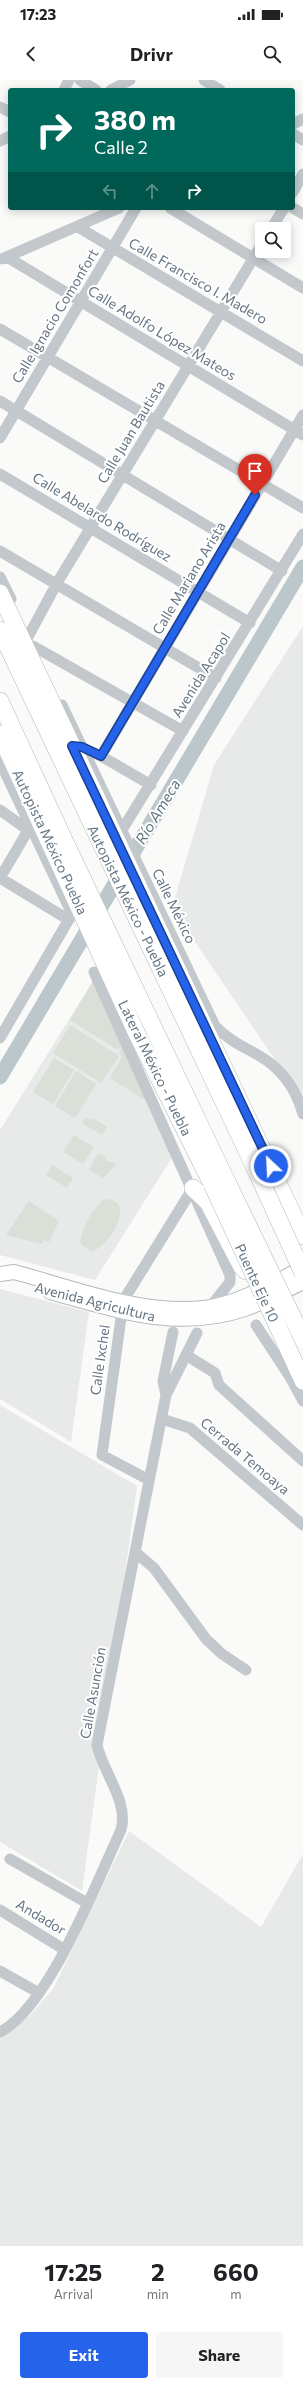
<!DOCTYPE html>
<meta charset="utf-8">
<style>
:root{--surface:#fff;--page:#f6f6f6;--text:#202124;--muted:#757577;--accent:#2563eb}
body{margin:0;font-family:Commissioner,sans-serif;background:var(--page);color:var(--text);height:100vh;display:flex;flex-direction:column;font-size:15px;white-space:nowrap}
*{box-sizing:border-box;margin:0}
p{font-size:13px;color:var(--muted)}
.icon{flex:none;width:22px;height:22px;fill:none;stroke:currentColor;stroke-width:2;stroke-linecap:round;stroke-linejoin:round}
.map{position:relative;height:2166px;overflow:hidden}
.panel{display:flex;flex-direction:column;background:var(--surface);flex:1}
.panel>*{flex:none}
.top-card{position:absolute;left:8px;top:8px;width:287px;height:122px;border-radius:4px;box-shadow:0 2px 10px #0003;background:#00695c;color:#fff;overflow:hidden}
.buttons{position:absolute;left:255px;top:142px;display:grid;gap:8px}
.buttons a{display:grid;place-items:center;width:36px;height:36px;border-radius:4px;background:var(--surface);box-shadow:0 2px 10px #0003;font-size:20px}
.pin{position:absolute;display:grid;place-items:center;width:34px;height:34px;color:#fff;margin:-41px -17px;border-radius:50% 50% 50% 0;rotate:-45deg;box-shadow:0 0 4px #0007}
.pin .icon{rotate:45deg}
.me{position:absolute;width:44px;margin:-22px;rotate:335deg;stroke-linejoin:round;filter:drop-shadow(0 0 3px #0008)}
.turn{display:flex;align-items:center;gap:14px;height:84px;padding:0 20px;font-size:18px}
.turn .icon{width:52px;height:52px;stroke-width:2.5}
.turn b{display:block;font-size:28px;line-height:34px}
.lanes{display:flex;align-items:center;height:38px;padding:0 20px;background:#0003;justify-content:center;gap:20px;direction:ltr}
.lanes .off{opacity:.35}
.eta{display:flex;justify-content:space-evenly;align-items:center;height:68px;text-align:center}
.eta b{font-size:24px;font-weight:700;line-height:28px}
.primary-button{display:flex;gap:8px;margin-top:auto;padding:8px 20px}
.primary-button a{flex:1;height:46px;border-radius:4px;background:var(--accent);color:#fff;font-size:16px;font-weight:700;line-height:46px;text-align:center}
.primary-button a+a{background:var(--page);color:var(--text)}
.status{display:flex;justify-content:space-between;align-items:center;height:28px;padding:0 20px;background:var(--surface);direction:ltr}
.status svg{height:11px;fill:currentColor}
header{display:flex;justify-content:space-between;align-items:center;height:52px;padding:0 20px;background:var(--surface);font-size:18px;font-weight:700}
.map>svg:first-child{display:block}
.built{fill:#e8e9e9}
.green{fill:#dadfd7}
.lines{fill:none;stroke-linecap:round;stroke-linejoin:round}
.river{stroke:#bbc7cb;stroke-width:15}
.major-casing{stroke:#b5babe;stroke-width:16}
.highway-casing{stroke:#b4b9bd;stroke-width:18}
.minor{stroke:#c3c8cc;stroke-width:11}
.major{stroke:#fff;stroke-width:14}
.highway{stroke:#fff;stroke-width:17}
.highway-bridge-casing{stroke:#b4b9bd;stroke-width:18;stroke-linecap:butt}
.highway-bridge{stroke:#fff;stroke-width:17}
.route-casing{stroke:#184099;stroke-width:10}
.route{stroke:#2563eb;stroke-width:7}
.labels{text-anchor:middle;stroke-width:4;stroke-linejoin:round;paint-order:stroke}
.street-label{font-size:14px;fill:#657683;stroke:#fff}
.water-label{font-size:15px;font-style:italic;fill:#60757c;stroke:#fff}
</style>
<div class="status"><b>17:23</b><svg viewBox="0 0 49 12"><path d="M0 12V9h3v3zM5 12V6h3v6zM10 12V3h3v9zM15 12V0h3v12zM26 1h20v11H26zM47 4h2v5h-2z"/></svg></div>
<header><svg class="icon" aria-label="back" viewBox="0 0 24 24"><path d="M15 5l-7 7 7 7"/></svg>Drivr<svg class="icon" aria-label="search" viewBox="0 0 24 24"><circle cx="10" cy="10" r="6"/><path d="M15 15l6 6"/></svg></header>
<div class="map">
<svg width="303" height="2166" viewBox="0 0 303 2166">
<rect width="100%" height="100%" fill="#fafaf8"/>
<path class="built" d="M303 546V1021L172 828 214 685Z
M93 901 173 1076 95 1200 0 1175V1050Z
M0 1209 89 1232 71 1362 0 1319Z
M0 1325 137 1406 82 1811 0 1762Z
M129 1751 261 1847 303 1774V2166H0V1959L29 1936 53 1909Z"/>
<path class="green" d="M93 901 148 1022 110 998 122 977 119 974 122 969 120 968 118 970 70 940Z
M70 945 119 976 101 1003 53 973Z
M54 978 74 990 53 1024 33 1012Z
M76 991 96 1004 75 1038 55 1026Z
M85 1037 91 1041 93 1038 107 1047 102 1055 82 1043Z
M74 1055 94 1067 83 1084 63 1072Z
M98 1073 104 1076 107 1081 117 1084 103 1098 89 1090Z
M52 1085 73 1098 67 1108 46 1095Z
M106 1119C139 1121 107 1169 91 1172L81 1164C78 1152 95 1124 106 1119Z
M29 1121 59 1141 49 1162 44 1160 42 1164 6 1155Z"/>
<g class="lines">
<path class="river" d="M0 997 303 487"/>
<g class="major-casing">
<path id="major" d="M0 1194 14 1192C75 1208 141 1235 204 1228 239 1224 272 1203 303 1188
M50 1212C116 1230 176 1252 245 1229 265 1222 284 1211 303 1202"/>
</g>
<g class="highway-casing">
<path id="highway" d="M0 513 303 1156
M0 550 257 1092
M0 621 64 760 227 1102
M0 654 137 954 212 1104
M193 1108 208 1122 242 1187 246 1191"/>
</g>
<path class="minor" d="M80 0 96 10
M204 0 220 10
M64 10 69 0
M111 10 130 0
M0 27 10 32
M293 44 303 39
M293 54 303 60
M0 61 10 56
M293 112 303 94
M170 128 303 208
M293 128 303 134
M78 147 303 281
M271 149 284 128
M7 177 303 355
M2 179 119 128
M0 249 303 428
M0 321 282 491
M0 358 136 128
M0 394 250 543
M0 471 216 598
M0 497 11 519
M28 557 57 503 262 164
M33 566 183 651
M62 625 215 946C228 960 242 966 258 975 281 988 296 1009 303 1034
M80 667 101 676 151 705
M101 676 303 335
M0 682 72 834 0 958
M0 730 28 750
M122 750 303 454
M0 798 69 840
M0 798 30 747
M94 892 230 1195V1202L211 1226
M256 1245 290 1297 303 1321
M186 1275 215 1293 219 1305 303 1381
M166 1315 163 1301 173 1252
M162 1339 190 1348 303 1445
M149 1400 102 1375 122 1231 123 1221 193 1108
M135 1472 154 1488 206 1559 222 1574 246 1590
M10 1779 87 1823
M0 1830 65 1870
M0 1891 39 1913
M0 1952C49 1927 97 1801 121 1750 129 1721 103 1693 97 1665L166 1315 197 1253"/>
<use href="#major" class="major"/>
<use href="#highway" class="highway"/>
<g class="highway-bridge-casing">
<path id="highway-bridge" d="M257 1092 303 1193
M227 1102 303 1259
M212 1104 303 1301"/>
</g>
<use href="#highway-bridge" class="highway-bridge"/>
</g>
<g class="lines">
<g class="route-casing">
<path id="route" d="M255 415 101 676 82 667 72 666 271 1086"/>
</g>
<use href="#route" class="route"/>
</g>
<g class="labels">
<g class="street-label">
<text transform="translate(198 201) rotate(30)" y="5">Calle Francisco I. Madero</text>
<text transform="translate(55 236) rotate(-59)" y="5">Calle Ignacio Comonfort</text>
<text transform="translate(162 253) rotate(31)" y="5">Calle Adolfo López Mateos</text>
<text transform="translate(131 352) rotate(-59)" y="5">Calle Juan Bautista</text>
<text transform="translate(102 437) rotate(31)" y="5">Calle Abelardo Rodríguez</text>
<text transform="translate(189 498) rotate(-59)" y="5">Calle Mariano Arista</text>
<text transform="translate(201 595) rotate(-58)" y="5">Avenida Acapol</text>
<text transform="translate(50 762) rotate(65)" y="5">Autopista México Puebla</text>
<text transform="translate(128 821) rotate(64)" y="5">Autopista México - Puebla</text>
<text transform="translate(174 826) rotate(64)" y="5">Calle México</text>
<text transform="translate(155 988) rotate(64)" y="5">Lateral México - Puebla</text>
<text transform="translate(257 1203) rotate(65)" y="5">Puente Eje 10</text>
<text transform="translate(95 1222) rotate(14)" y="5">Avenida Agricultura</text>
<text transform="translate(100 1280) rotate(-82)" y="5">Calle Ixchel</text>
<text transform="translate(245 1376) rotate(40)" y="5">Cerrada Temoaya</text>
<text transform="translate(93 1613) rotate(-80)" y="5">Calle Asunción</text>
<text transform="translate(41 1837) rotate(31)" y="5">Andador</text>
</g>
<g class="water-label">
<text transform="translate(158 732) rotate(-59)" y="5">Río Ameca</text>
</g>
</g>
</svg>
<div class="buttons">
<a><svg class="icon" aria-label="search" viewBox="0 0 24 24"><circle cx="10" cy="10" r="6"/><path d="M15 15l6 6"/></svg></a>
</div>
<div class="pin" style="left:255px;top:415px;background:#d93025"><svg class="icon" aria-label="arrive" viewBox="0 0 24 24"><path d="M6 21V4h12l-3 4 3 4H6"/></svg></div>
<svg class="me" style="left:271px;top:1086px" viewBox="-20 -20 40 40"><circle r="17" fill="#2563eb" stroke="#fff" stroke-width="3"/><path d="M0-11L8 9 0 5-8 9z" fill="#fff"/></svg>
<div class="top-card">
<div class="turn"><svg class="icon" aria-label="right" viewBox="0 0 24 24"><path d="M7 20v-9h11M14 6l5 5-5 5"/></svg><div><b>380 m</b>Calle 2</div></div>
<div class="lanes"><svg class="icon off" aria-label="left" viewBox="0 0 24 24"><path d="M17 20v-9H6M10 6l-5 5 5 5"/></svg><svg class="icon off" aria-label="ahead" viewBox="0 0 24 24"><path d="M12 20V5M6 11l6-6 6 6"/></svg><svg class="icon" aria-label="right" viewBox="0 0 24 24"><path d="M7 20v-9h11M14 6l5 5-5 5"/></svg></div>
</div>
</div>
<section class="panel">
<div class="eta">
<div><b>17:25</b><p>Arrival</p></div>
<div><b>2</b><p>min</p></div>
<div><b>660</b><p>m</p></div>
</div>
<div class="primary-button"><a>Exit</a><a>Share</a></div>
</section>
